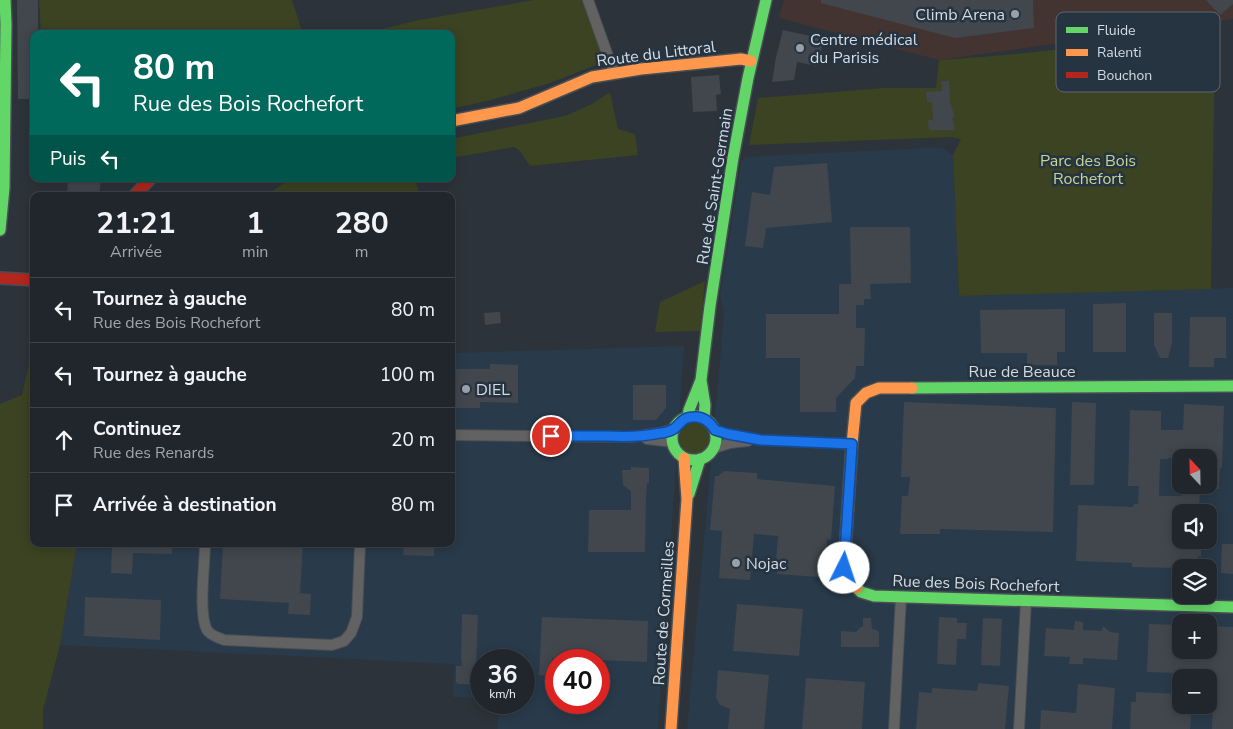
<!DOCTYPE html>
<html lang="fr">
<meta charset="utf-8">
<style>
:root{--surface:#21262c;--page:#292e34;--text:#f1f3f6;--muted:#a2a5a9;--line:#3e4348}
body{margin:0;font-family:"Nunito Sans",sans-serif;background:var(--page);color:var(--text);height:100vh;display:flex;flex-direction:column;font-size:19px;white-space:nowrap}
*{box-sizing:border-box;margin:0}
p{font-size:16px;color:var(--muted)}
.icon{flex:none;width:28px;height:28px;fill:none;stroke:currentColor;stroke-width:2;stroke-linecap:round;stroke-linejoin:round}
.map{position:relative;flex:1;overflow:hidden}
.drawer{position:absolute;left:30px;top:192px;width:425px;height:355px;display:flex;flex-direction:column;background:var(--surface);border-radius:10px;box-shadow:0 2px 12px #0003,0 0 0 1px var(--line)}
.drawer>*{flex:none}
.banner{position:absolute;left:30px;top:30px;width:425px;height:152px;border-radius:10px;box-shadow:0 2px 12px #0003,0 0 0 1px var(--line);background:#00695c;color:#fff;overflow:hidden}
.needle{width:32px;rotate:338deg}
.tools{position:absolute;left:1172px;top:449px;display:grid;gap:10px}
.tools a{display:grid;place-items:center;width:45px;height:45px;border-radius:10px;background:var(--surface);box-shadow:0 2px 12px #0003,0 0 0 1px var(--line);font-size:25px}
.speed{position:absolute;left:470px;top:649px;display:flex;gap:10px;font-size:25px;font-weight:700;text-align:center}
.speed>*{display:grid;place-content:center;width:65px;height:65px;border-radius:50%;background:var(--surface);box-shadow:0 2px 12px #0003,0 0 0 1px var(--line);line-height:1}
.speed small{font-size:12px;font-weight:400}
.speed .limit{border:8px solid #d22;background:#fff;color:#111}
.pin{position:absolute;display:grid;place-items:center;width:42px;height:42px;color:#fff;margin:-21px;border:2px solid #fff;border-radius:50%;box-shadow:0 1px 5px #0007}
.me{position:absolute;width:55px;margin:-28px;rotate:4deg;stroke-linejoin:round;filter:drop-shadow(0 0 4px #0008)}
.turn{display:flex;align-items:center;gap:18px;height:105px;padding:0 20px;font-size:22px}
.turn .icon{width:65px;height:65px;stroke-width:2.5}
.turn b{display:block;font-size:35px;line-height:42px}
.then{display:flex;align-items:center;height:48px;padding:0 20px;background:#0003;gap:10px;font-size:19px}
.eta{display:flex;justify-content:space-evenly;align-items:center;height:85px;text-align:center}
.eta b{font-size:30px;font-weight:700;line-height:35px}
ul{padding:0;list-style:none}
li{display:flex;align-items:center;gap:15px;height:65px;padding:0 20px;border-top:1px solid var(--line)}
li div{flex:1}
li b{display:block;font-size:19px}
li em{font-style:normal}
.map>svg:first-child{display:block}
.commercial{fill:#443431}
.built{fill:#293a4a;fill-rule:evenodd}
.green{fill:#3b4322}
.building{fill:#41474d}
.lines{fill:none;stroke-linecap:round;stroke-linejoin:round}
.street-casing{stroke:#484e54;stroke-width:12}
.fast-casing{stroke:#484e54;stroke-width:14}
.slow-casing{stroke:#484e54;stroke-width:14}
.jam-casing{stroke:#484e54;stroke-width:14}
.street{stroke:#636263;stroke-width:10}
.fast{stroke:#63d668;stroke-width:11}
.slow{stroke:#ff974d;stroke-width:11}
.jam{stroke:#b3261e;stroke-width:11}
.route-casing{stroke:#114b97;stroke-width:12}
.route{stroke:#1a73e8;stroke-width:9}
.poi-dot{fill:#99a1a8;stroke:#263340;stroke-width:2}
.labels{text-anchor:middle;stroke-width:5;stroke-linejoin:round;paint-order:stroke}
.poi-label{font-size:16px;fill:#d3dce3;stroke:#263340;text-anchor:start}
.street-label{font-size:16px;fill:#d3dce3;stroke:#263340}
.park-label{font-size:16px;fill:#c5d691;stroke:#263340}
.key{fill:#263340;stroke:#5a6671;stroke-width:1}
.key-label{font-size:14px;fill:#d3dce3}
</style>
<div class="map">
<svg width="1233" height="729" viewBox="0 0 1233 729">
<rect width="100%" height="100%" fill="#2c333a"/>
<path class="commercial" d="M784 0H1233V19L939 60 779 18Z"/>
<path class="built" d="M941 147 953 155 959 296 1233 288V729H687L724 314 720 295 741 162 746 157ZM1181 458H1209V485H1181ZM1181 512H1209V540H1181ZM1181 568H1209V595H1181ZM1181 622H1209V650H1181ZM1181 678H1209V705H1181Z
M684 346 658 729H497L499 703 524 702V660H481V698L453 697 454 664 60 645 77 544H451V353ZM556 660H599V702H556Z"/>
<path class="green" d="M39 0H292L303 34H41Z
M534 0H585L604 62 550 83 491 100 451 109V34H361L419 20Z
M1165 35 1169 45 1215 40 1211 289 959 296 953 155 961 139 952 137 749 145 758 98 883 88H936L939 60C1015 55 1090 47 1165 35Z
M610 92 618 129 635 134 638 155 530 166 519 150 514 147 451 158V139L565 116 592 104Z
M290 179H415L420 196H265Z
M705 281 700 331 655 332 660 302Z
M34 350V544H77L60 645 43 710V729H0V404L22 395 32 351Z
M679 438a15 15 0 1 1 30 0a15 15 0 1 1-30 0Z"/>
<path class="building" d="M17 0H38V34H34V99H18Z
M821 0H1033L1034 28 955 38 821 3Z
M1206 0H1233V4L1220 15Z
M783 30 824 39 817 66 797 62 794 80 772 82 776 57Z
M719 75 721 94 716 95 717 111 693 112 691 77Z
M941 81H949L950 99H949L955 117H952L955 130H929L928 120H933L932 102H927L926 92 942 91Z
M827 163 832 222 766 228 763 248 745 246 752 192 770 195 774 167Z
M68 179H101L99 196H67Z
M850 227H910L911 283 870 284 871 299H864V305H856V328H865L864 366H856L855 378 836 398V412H800V358H766V314H839V284H851Z
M1126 303V352H1093V304Z
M1065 309V352H1057V365H1027V353H981L980 310Z
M500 312 501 323 485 325 484 313Z
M1154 313H1172V343L1168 358H1160L1154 345Z
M1190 317H1226V358H1214V367H1189Z
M490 364 518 365V403L480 402V408H451V369H490Z
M633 385H666V408L656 420H633Z
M904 402 1056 408 1053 532 940 529V534H900L902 496H908L910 477H901Z
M1072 402 1096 403 1094 485H1070Z
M1184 404 1224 406 1222 469 1220 468 1219 489H1209V458H1168V459H1160L1159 496H1182V485H1200L1199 512H1181V540H1198V542H1201V557L1198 556 1197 568H1181L1132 567V563L1076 561 1078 505 1133 507 1134 504H1138L1139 486H1128L1130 410 1161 411V430H1183Z
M631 467 649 468V483H647L646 499 645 552H588L589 510H631V491L623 485 622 470H631Z
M724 471 757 473V479L835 486 831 540 827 539 825 570H820L819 577 777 574 778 562H776L778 536 754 534 750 580 719 578 722 531 710 530 715 476H718Z
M112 544H172V554L133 553 132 574 111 573Z
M223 544H303L300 593 311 594 310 615 288 614 289 603 220 599Z
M404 544H434V556L403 555Z
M1222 544H1233V574L1221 573Z
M85 597 161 600 160 640 84 636Z
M737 604 803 609 799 656 733 651Z
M462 614 478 615 476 666 481 667V685L458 684 456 682V666H462L461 659Z
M542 617 648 621 647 662 552 658 551 676 539 675Z
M939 617 957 618V623H967L966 639H957L956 665 937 664Z
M863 618H871L872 629 877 630 879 633V647H841V631L856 632 861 627H863Z
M983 618 1002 619 1000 666 981 665Z
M1075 621 1083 622V630L1102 631 1103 626 1110 632 1119 633 1117 660 1083 658V664H1069L1070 657 1044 656 1046 628 1074 630Z
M1149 624 1181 625V650H1209V626L1233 627V729H1212L1214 674 1147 672Z
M718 670 769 675 764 729H728L730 709 720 705 716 698Z
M806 678 865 682 862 729H802Z
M978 683 1009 686 1005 729H916L919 692 932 693V688L977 691Z
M1078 684 1115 688 1112 729H1040L1041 710 1076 713Z
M1136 692 1181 694V705H1192L1190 729H1130L1131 702H1136Z"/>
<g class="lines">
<g class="street-casing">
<path id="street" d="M588 0 614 73
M715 431 728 434 761 440 852 444
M451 435 631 437 660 433 674 429
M647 439 673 442
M714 448 730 443 748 441
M205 544C205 563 198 614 207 630 211 636 218 637 224 640L332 645 344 641 351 633 357 617 360 544
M894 729 901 597
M1019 729 1026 601"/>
</g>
<g class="fast-casing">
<path id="fast" d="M0 230 4 188 6 24 5 0
M701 380 705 405 704 418
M912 388 1233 386
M672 438a22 22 0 1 1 44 0a22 22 0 1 1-44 0Z
M688 417 689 410 701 380 710 306 733 158 748 78 766 0
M689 494 700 459
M857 588 861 592 874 596 1233 607"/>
</g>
<g class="slow-casing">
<path id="slow" d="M451 121 519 108 592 77 641 69 741 59 751 61
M857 588 850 583 844 568 852 444 856 403 866 393 879 388H912
M671 729 687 499 684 458"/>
</g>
<g class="jam-casing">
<path id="jam" d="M134 196 150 179
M0 278 34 280"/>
</g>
<use href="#street" class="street"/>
<use href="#fast" class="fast"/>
<use href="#slow" class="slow"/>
<use href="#jam" class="jam"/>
</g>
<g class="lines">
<g class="route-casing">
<path id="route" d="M551 436C569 436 587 436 606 436 624 437 642 437 660 433 664 433 672 431 675 428 682 422 683 417 694 417 704 416 710 422 715 430L728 434 761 440 852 444 844 568"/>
</g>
<use href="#route" class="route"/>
</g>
<g class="poi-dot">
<circle cx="1015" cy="14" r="5"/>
<circle cx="800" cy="48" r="5"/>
<circle cx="466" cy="389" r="5"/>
<circle cx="736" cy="563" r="5"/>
</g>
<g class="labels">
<g class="poi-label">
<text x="1005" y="20" text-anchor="end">Climb Arena</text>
<text x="810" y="45">Centre médical<tspan x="810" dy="18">du Parisis</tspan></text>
<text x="476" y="395">DIEL</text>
<text x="746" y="569">Nojac</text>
</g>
<g class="street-label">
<text transform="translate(656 53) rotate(-7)" y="6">Route du Littoral</text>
<text transform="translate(714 186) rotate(-81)" y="6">Rue de Saint-Germain</text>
<text x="1022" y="377">Rue de Beauce</text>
<text transform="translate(976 583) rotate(2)" y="6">Rue des Bois Rochefort</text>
<text transform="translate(663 613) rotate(-86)" y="6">Route de Cormeilles</text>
</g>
<g class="park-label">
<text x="1088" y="166">Parc des Bois<tspan x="1088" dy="18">Rochefort</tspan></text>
</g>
</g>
<rect x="1056" y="12" width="164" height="80" rx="8" class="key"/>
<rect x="1066" y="27" width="22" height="6" fill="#63d668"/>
<rect x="1066" y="49" width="22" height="7" fill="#ff974d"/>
<rect x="1066" y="72" width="22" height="6" fill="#b3261e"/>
<g class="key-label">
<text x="1097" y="35">Fluide</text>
<text x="1097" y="57">Ralenti</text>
<text x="1097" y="80">Bouchon</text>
</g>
</svg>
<div class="tools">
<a><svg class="needle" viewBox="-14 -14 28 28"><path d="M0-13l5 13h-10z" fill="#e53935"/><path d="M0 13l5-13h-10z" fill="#a2a5a9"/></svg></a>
<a><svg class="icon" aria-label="sound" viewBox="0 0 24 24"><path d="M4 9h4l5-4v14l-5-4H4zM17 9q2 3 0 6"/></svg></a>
<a><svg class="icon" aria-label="layers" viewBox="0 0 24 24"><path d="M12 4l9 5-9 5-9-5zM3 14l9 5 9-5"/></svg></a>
<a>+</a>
<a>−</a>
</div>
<div class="speed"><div>36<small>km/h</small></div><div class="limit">40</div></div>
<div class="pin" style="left:551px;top:436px;background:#d93025"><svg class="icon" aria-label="arrive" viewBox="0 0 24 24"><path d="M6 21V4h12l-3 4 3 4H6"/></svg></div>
<svg class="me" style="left:844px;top:568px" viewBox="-20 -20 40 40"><circle r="19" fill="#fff"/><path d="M0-13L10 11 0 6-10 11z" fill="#1a73e8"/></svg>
<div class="banner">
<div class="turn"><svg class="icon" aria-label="left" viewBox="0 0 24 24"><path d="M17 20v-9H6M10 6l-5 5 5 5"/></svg><div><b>80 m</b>Rue des Bois Rochefort</div></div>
<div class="then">Puis<svg class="icon" aria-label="left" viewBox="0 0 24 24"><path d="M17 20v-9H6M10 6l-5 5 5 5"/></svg></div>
</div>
<section class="drawer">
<div class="eta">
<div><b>21:21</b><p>Arrivée</p></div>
<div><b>1</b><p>min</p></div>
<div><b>280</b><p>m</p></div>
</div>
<ul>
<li><svg class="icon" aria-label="left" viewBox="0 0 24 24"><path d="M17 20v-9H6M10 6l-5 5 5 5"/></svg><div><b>Tournez à gauche</b><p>Rue des Bois Rochefort</p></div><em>80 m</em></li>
<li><svg class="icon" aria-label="left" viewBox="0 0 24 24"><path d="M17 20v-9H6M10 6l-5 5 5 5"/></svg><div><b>Tournez à gauche</b></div><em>100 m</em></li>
<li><svg class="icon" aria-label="ahead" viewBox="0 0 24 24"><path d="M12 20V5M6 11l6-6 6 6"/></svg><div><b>Continuez</b><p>Rue des Renards</p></div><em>20 m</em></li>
<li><svg class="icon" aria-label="arrive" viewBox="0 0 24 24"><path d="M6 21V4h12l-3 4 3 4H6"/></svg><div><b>Arrivée à destination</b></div><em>80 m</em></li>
</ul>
</section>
</div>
